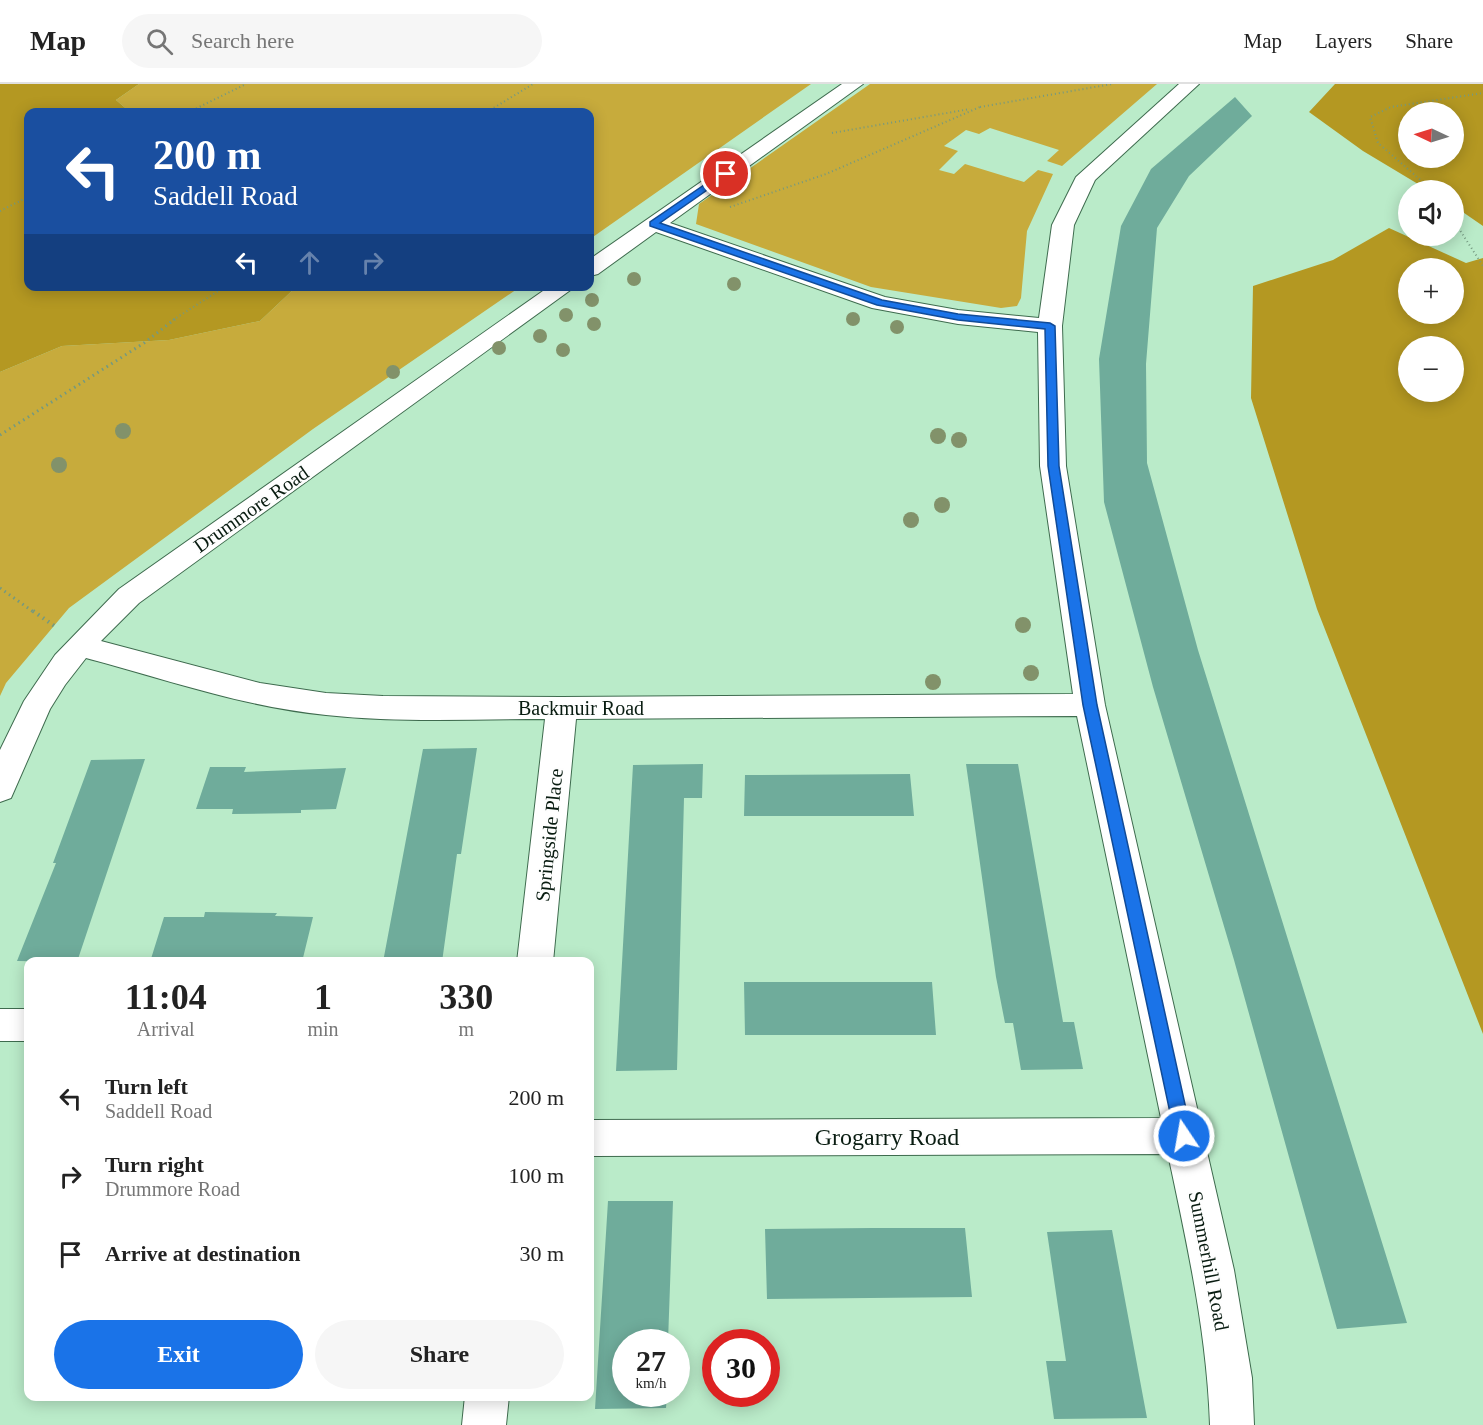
<!DOCTYPE html>
<meta charset="utf-8">
<style>
:root{--surface:#fff;--page:#f6f6f6;--text:#222;--muted:#767676;--line:#e0e0e0;--accent:#1a73e8}
body{margin:0;font-family:"Times New Roman",serif;background:var(--page);color:var(--text);height:100vh;display:flex;flex-direction:column;font-size:22px;white-space:nowrap}
*{box-sizing:border-box;margin:0}
p{font-size:20px;color:var(--muted)}
.icon{flex:none;width:33px;height:33px;fill:none;stroke:currentColor;stroke-width:2;stroke-linecap:round;stroke-linejoin:round}
.map{position:relative;flex:1;overflow:hidden}
.details{position:absolute;left:24px;top:873px;width:570px;height:444px;display:flex;flex-direction:column;background:var(--surface);border-radius:12px;box-shadow:0 3px 15px #0003}
.details>*{flex:none}
.guide{position:absolute;left:24px;top:24px;width:570px;height:183px;border-radius:12px;box-shadow:0 3px 15px #0003;background:#1a4fa0;color:#fff;overflow:hidden}
.needle{width:39px;rotate:274deg}
.buttons{position:absolute;left:1398px;top:18px;display:grid;gap:12px}
.buttons a{display:grid;place-items:center;width:66px;height:66px;border-radius:50%;background:var(--surface);box-shadow:0 3px 15px #0003;font-size:30px}
.speed{position:absolute;left:612px;top:1245px;display:flex;gap:12px;font-size:30px;font-weight:700;text-align:center}
.speed>*{display:grid;place-content:center;width:78px;height:78px;border-radius:50%;background:var(--surface);box-shadow:0 3px 15px #0003;line-height:1}
.speed small{font-size:15px;font-weight:400}
.speed .limit{border:9px solid #d22;background:#fff;color:#111}
.pin{position:absolute;display:grid;place-items:center;width:51px;height:51px;color:#fff;margin:-26px;border:3px solid #fff;border-radius:50%;box-shadow:0 2px 6px #0007}
.me{position:absolute;width:66px;margin:-33px;rotate:348deg;stroke-linejoin:round;filter:drop-shadow(0 0 4px #0008)}
.turn{display:flex;align-items:center;gap:21px;height:126px;padding:0 30px;font-size:27px}
.turn .icon{width:78px;height:78px;stroke-width:2.5}
.turn b{display:block;font-size:42px;line-height:51px}
.lanes{display:flex;align-items:center;height:57px;padding:0 30px;background:#0003;justify-content:center;gap:30px;direction:ltr}
.lanes .off{opacity:.35}
.eta{display:flex;justify-content:space-evenly;align-items:center;height:102px;text-align:center}
.eta b{font-size:36px;font-weight:700;line-height:42px}
.button{display:flex;gap:12px;margin-top:auto;padding:12px 30px}
.button a{flex:1;height:69px;border-radius:36px;background:var(--accent);color:#fff;font-size:24px;font-weight:700;line-height:69px;text-align:center}
.button a+a{background:var(--page);color:var(--text)}
ul{padding:0;list-style:none}
li{display:flex;align-items:center;gap:18px;height:78px;padding:0 30px}
li div{flex:1}
li b{display:block;font-size:22px}
li em{font-style:normal}
header{display:flex;align-items:center;gap:36px;box-sizing:border-box;height:84px;padding:0 30px;background:var(--surface);border-bottom:2px solid var(--line)}
header strong{font-size:28px}
nav{display:flex;gap:33px;margin-inline-start:auto;font-size:21px}
.search{width:420px;height:54px;background:var(--page);display:flex;align-items:center;gap:15px;box-sizing:border-box;padding:0 21px;border-radius:33px;color:var(--muted);font-size:22px}
.map>svg:first-child{display:block}
.green{fill:#c7ab3c}
.forest{fill:#b49822;fill-rule:evenodd}
.building{fill:#6fac9b}
.lines{fill:none;stroke-linecap:round;stroke-linejoin:round}
.street-casing{stroke:#3e6b4e;stroke-width:2}
.path-far2{stroke:#749980;stroke-width:2;stroke-dasharray:1 3;stroke-linecap:butt}
.path-far1{stroke:#749980;stroke-width:3;stroke-dasharray:1.5 4;stroke-linecap:butt}
.path{stroke:#749980;stroke-width:4;stroke-dasharray:1.5 4.5;stroke-linecap:butt}
.street{fill:#fff;fill-rule:evenodd}
.tree{fill:#82926a}
.route{fill:#1a73e8;stroke:#114b97;stroke-width:1.5}
.labels{text-anchor:middle;stroke-width:4.5;stroke-linejoin:round;paint-order:stroke}
.street-label{font-size:20px;fill:#091c11;stroke:#fefefe}
.near-street-label{font-size:24px;fill:#091c11;stroke:#fefefe}
</style>
<header>
<strong>Map</strong>
<div class="search"><svg class="icon" aria-label="search" viewBox="0 0 24 24"><circle cx="10" cy="10" r="6"/><path d="M15 15l6 6"/></svg>Search here</div>
<nav><a>Map</a><a>Layers</a><a>Share</a></nav>
</header>
<div class="map">
<svg width="1483" height="1341" viewBox="0 0 1483 1341">
<rect width="100%" height="100%" fill="#baebc9"/>
<path class="green" d="M139 0H811L590 155V28H130L116 16Z
M870 0H1157L1062 82 1047 77 1059 66 990 44 979 50 966 46 944 62 958 67 939 86 954 90 965 80 1024 98 1038 86 1053 90 1027 147 1021 214 1017 222 1001 224 871 203 696 140 699 120Z
M296 203H520L313 345 69 524 6 599 0 612V288L62 262 169 256 260 237Z"/>
<path class="forest" d="M0 0H139L116 16 130 28H28V202L296 203 260 237 169 256 62 262 0 288Z
M1335 0H1483V142L1454 122V106H1428L1363 67 1309 28ZM1408 28H1454V74H1408Z
M1389 144 1466 179 1483 174V950L1317 525 1251 314 1253 202 1333 176ZM1408 184H1454V230H1408ZM1408 262H1454V308H1408Z"/>
<path class="building" d="M1235 13 1252 32 1189 92 1157 144 1146 280 1147 379 1198 566 1407 1239 1337 1245 1234 876 1153 603 1104 418 1099 275 1121 142 1151 85Z
M477 664 461 770H457L442 878H383L423 665Z
M145 675 77 878 17 877 56 779H53L91 676Z
M703 680 702 714H684L677 986 616 987 633 681Z
M966 680H1018L1063 938H1074L1083 985 1021 986 1013 939H1005L996 893Z
M210 683H246L244 688 346 684 336 725 301 726V729L232 730 233 725H196Z
M910 690 914 732H744L745 691Z
M205 828 277 829 275 832 313 833 302 878H150L164 833H204Z
M744 898H932L936 951H745Z
M608 1117H673L668 1258H626V1310H667L666 1324 595 1325Z
M872 1144H965L972 1213 767 1215 765 1145Z
M1112 1146 1147 1334 1054 1335 1046 1277H1066L1047 1148Z"/>
<g class="lines">
<g class="street-casing">
<path id="street" d="M842 0H863L670 139 885 213 958 226 1039 234 1052 141 1076 93 1179 0H1199L1095 96 1074 141 1062 242 1066 382 1105 621 1234 1186 1252 1294 1254 1341H1210C1207 1249 1187 1160 1168 1070L590 1072V1036L1161 1034 1077 632 576 635 553 878H517L545 635C473 635 398 639 326 631 244 623 165 595 86 574L65 601 50 625 11 714 0 718V666L24 617 55 571 119 505 550 202H576L139 519 101 557 260 599 326 609 383 612 562 613 1073 610 1040 382 1038 248 958 240 872 224 656 148 598 190 590 192V175Z
M0 925H28V957H0Z
M465 1312H509L506 1341H462Z"/>
</g>
<path class="path-far2" d="M980 23 1112 0
M189 28 246 0
M487 28 533 0
M832 49 970 25
M1432 106 1378 59 1370 33 1391 23 1483 9
M730 123 826 90 980 23
M0 127 28 113
M1454 137 1483 182
M173 236 226 202"/>
<path class="path-far1" d="M0 351 144 259 175 235
M0 504 35 529"/>
<path class="path" d="M33 527 56 543"/>
<use href="#street" class="street"/>
</g>
<g class="tree">
<circle cx="634" cy="195" r="7"/>
<circle cx="734" cy="200" r="7"/>
<circle cx="592" cy="216" r="7"/>
<circle cx="566" cy="231" r="7"/>
<circle cx="853" cy="235" r="7"/>
<circle cx="594" cy="240" r="7"/>
<circle cx="897" cy="243" r="7"/>
<circle cx="540" cy="252" r="7"/>
<circle cx="499" cy="264" r="7"/>
<circle cx="563" cy="266" r="7"/>
<circle cx="393" cy="288" r="7"/>
<circle cx="123" cy="347" r="8"/>
<circle cx="938" cy="352" r="8"/>
<circle cx="959" cy="356" r="8"/>
<circle cx="59" cy="381" r="8"/>
<circle cx="942" cy="421" r="8"/>
<circle cx="911" cy="436" r="8"/>
<circle cx="1023" cy="541" r="8"/>
<circle cx="1031" cy="589" r="8"/>
<circle cx="933" cy="598" r="8"/>
</g>
<path class="route" d="M723 88 730 90 660 139 882 216 958 230 1050 239 1055 242 1059 382 1097 621 1192 1052 1190 1057 1184 1059 1178 1057 1175 1052 1083 621 1048 382 1045 245 958 236 877 221 650 142V138Z"/>
<g class="labels">
<g class="street-label">
<text transform="translate(251 425) rotate(-35)" y="7">Drummore Road</text>
<text x="581" y="631">Backmuir Road</text>
<text transform="translate(549 751) rotate(-84)" y="7">Springside Place</text>
<text transform="translate(1209 1177) rotate(79)" y="7">Summerhill Road</text>
</g>
<g class="near-street-label">
<text x="887" y="1061">Grogarry Road</text>
</g>
</g>
</svg>
<div class="buttons">
<a><svg class="needle" viewBox="-14 -14 28 28"><path d="M0-13l5 13h-10z" fill="#e53935"/><path d="M0 13l5-13h-10z" fill="#767676"/></svg></a>
<a><svg class="icon" aria-label="sound" viewBox="0 0 24 24"><path d="M4 9h4l5-4v14l-5-4H4zM17 9q2 3 0 6"/></svg></a>
<a>+</a>
<a>−</a>
</div>
<div class="speed"><div>27<small>km/h</small></div><div class="limit">30</div></div>
<div class="pin" style="left:726px;top:90px;background:#d93025"><svg class="icon" aria-label="arrive" viewBox="0 0 24 24"><path d="M6 21V4h12l-3 4 3 4H6"/></svg></div>
<svg class="me" style="left:1184px;top:1052px" viewBox="-20 -20 40 40"><circle r="17" fill="#1a73e8" stroke="#fff" stroke-width="3"/><path d="M0-11L8 9 0 5-8 9z" fill="#fff"/></svg>
<div class="guide">
<div class="turn"><svg class="icon" aria-label="left" viewBox="0 0 24 24"><path d="M17 20v-9H6M10 6l-5 5 5 5"/></svg><div><b>200 m</b>Saddell Road</div></div>
<div class="lanes"><svg class="icon" aria-label="left" viewBox="0 0 24 24"><path d="M17 20v-9H6M10 6l-5 5 5 5"/></svg><svg class="icon off" aria-label="ahead" viewBox="0 0 24 24"><path d="M12 20V5M6 11l6-6 6 6"/></svg><svg class="icon off" aria-label="right" viewBox="0 0 24 24"><path d="M7 20v-9h11M14 6l5 5-5 5"/></svg></div>
</div>
<section class="details">
<div class="eta">
<div><b>11:04</b><p>Arrival</p></div>
<div><b>1</b><p>min</p></div>
<div><b>330</b><p>m</p></div>
</div>
<ul>
<li><svg class="icon" aria-label="left" viewBox="0 0 24 24"><path d="M17 20v-9H6M10 6l-5 5 5 5"/></svg><div><b>Turn left</b><p>Saddell Road</p></div><em>200 m</em></li>
<li><svg class="icon" aria-label="right" viewBox="0 0 24 24"><path d="M7 20v-9h11M14 6l5 5-5 5"/></svg><div><b>Turn right</b><p>Drummore Road</p></div><em>100 m</em></li>
<li><svg class="icon" aria-label="arrive" viewBox="0 0 24 24"><path d="M6 21V4h12l-3 4 3 4H6"/></svg><div><b>Arrive at destination</b></div><em>30 m</em></li>
</ul>
<div class="button"><a>Exit</a><a>Share</a></div>
</section>
</div>
